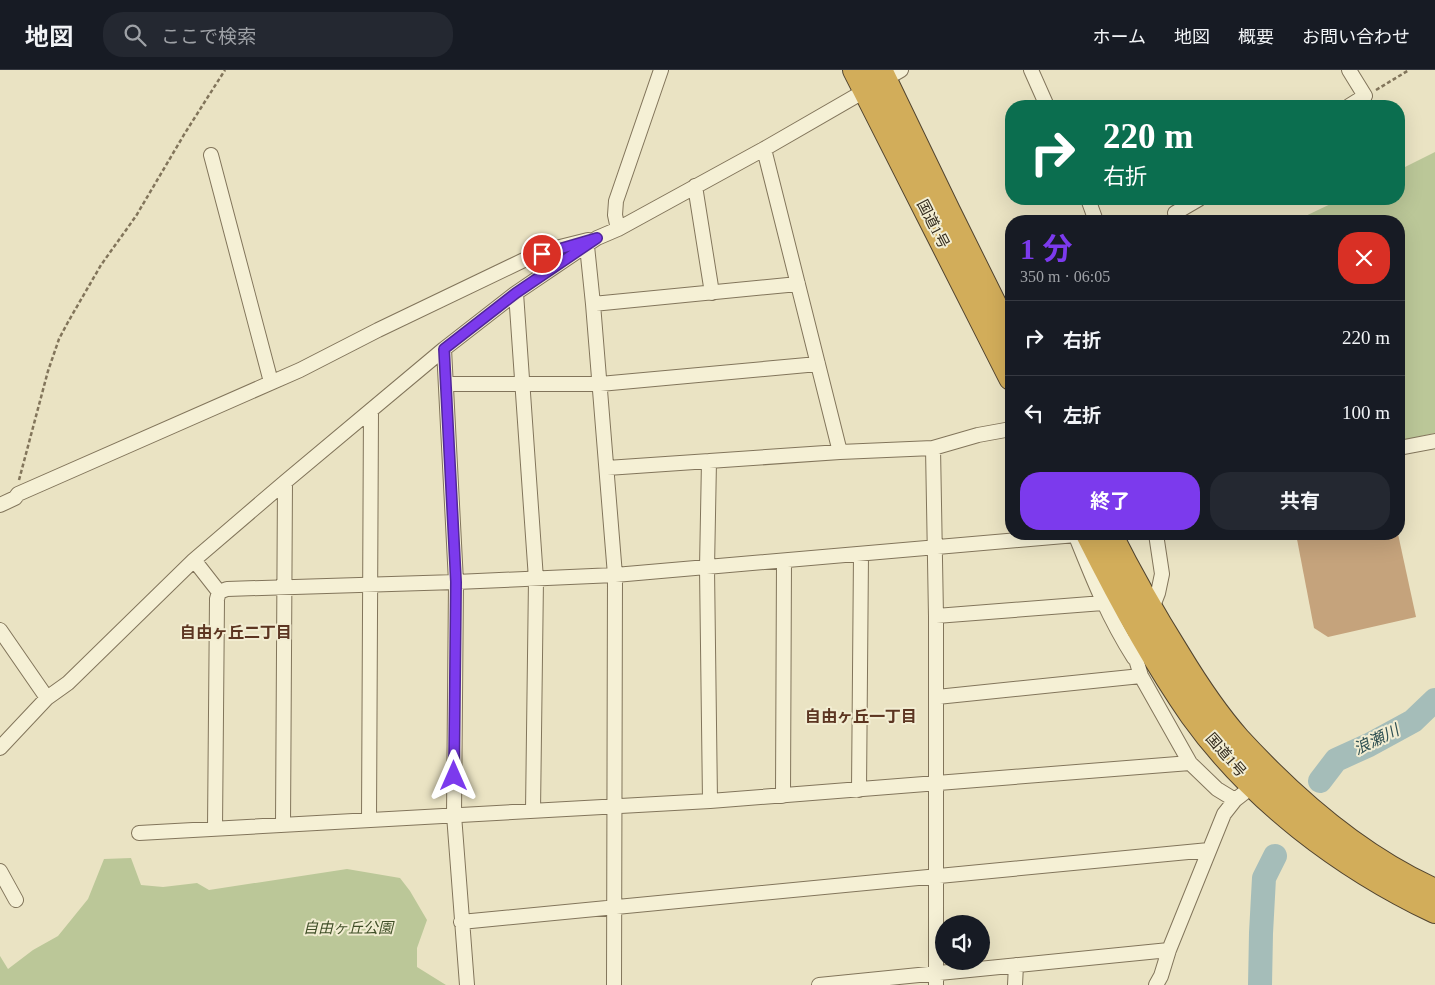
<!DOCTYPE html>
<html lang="ja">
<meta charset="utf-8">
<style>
:root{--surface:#171b24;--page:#242831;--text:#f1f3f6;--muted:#9ea1a6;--line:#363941;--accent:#7c3aed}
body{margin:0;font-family:"Times New Roman","Noto Sans JP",serif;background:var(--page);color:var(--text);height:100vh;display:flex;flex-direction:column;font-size:19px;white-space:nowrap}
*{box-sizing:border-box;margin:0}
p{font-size:16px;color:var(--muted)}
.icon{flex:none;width:28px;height:28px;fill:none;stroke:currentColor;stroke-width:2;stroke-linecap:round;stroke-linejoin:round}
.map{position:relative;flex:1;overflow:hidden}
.side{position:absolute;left:1005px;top:145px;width:400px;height:325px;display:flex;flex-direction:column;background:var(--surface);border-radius:20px;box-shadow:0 5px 20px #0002}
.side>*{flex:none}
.hud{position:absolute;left:1005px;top:30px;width:400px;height:105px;border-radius:20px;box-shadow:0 5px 20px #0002;background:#0b6e4f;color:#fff;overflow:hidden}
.buttons{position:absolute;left:935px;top:845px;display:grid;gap:10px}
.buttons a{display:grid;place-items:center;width:55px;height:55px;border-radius:50%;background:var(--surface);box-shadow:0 5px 20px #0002;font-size:25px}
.pin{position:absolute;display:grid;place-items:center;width:42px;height:42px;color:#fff;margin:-21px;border:2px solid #fff;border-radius:50%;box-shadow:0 1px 5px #0007}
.me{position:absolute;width:55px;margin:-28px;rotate:0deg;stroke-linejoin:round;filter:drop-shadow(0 0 4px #0008)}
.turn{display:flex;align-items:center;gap:18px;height:105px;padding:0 15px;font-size:22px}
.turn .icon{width:65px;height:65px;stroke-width:2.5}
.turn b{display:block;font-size:35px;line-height:42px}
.round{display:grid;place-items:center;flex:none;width:52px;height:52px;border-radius:20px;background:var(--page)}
.summary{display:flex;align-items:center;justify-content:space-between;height:85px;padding:0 15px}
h1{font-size:30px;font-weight:700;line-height:38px;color:var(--accent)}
.cta{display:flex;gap:10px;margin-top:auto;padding:10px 15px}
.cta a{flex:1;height:58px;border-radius:20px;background:var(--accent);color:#fff;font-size:20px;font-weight:700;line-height:58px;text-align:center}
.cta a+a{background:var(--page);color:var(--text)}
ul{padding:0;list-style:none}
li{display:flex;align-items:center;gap:15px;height:75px;padding:0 15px;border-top:1px solid var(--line)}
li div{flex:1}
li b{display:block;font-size:19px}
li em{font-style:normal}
header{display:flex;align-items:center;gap:30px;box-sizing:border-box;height:70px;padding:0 25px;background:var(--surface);border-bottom:1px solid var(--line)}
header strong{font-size:24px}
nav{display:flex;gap:28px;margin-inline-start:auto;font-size:18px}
.search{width:350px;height:45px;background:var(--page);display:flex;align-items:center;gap:12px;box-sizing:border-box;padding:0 18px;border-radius:20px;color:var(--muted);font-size:19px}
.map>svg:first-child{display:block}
.green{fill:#bbc798}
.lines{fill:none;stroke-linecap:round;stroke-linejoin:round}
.river{stroke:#a5bdb9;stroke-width:24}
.building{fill:#c5a37c}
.street-casing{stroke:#82755b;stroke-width:16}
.highway-casing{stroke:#50432f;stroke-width:26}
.path{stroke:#82755b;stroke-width:2.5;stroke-dasharray:4 2.5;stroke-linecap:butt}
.street{stroke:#f5f0d5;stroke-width:14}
.highway{stroke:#d2ad5a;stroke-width:24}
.route-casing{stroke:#51269a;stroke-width:12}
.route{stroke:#7c3aed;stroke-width:9}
.labels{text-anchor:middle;stroke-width:4;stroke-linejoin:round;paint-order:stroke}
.street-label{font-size:15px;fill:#332b1e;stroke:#f2edd2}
.park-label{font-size:15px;font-style:italic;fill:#3f4e27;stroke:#f2edd2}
.neighbourhood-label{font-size:16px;font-weight:bold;fill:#5c3521;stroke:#f2edd2}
.water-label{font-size:16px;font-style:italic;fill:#2f5052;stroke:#f2edd2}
</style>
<header>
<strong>地図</strong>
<div class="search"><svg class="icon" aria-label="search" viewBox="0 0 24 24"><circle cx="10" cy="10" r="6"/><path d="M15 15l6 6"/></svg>ここで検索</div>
<nav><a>ホーム</a><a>地図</a><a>概要</a><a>お問い合わせ</a></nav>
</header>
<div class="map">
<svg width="1435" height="915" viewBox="0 0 1435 915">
<rect width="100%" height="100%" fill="#eae3c3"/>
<path class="green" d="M1435 82V363L1399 371V151H1295L1341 129H1399V100Z
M131 788 141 815 163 817 197 813 209 820 347 799 400 808 410 821 427 850 417 878V897L446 915H0V886L8 899 33 880 58 866 88 829 104 789Z"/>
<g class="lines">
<path class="river" d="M1320 711 1336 690 1369 675 1413 651 1435 630
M1260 915 1261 863 1264 808 1275 786"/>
</g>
<path class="building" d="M1296 464H1398L1416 547 1328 567 1314 558Z"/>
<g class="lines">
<g class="street-casing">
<path id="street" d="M1031 0 1047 36
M1349 36 1365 26 1349 0
M764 79 840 382
M211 85 271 312
M695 116 712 223
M1088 129 1096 151
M1175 143 1199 129
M618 159 615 145 616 131 661 0
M587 176 593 234 615 505 614 915
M516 223 536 509 533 741
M593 234 798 214
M444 279 456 512 454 745 467 915
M446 314H600L818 294
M933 378 936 546V915
M1399 378 1435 371
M709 391 707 498 710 731
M607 398 840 382 933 378 978 365 1011 359
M0 435 15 428 18 424 300 300 378 260 524 190 560 177 588 170
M1075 464C1093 509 1108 547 1134 588
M1156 464 1162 504 1158 523 1151 541 1138 560 1133 579 1141 606 1190 693
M194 490 219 522
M936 546 1103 533
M0 560 47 628
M937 627 1141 606
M0 678 47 628 68 613 194 490 285 412 444 279 516 223 597 168 618 159 764 79 901 0
M859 720 861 484
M783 726 784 491
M369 750 371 340
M283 755 285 412
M215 758 217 529 219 522 227 519 456 512 615 505 1076 465
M139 763 710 731 1190 693 1217 719 1235 730
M0 801 16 830
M461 852 1209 780
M819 915 1169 880
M1015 915 1016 895
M1156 915 1161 906 1169 880 1224 744 1235 730 1258 712"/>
</g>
<g class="highway-casing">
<path id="highway" d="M855 0 1011 308
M880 0 948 141 1011 268
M1088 464C1119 526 1152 588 1192 645 1252 729 1342 797 1435 841
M1110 464C1131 506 1154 546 1179 586 1196 614 1216 644 1238 669 1294 730 1359 787 1435 821"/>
</g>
<path class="path" d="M1376 20 1409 0
M19 410 48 301 59 269 68 252 101 195 136 146 185 63 225 0"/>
<use href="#street" class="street"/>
<use href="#highway" class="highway"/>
</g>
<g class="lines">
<g class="route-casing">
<path id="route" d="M454 706 456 512 444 279 516 223 597 168 542 184"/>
</g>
<use href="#route" class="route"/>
</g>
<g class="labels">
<g class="street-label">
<text transform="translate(933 154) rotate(63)" y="5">国道1号</text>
<text transform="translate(1226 685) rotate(49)" y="5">国道1号</text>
</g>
<g class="park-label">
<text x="348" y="863">自由ヶ丘公園</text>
</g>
<g class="neighbourhood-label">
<text x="236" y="568">自由ヶ丘二丁目</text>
<text x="861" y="652">自由ヶ丘一丁目</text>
</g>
<g class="water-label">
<text transform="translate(1376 669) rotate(-26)" y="6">浪瀬川</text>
</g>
</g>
</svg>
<div class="buttons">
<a><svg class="icon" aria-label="sound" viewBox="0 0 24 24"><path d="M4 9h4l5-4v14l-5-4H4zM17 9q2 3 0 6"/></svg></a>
</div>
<div class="pin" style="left:542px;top:184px;background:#d93025"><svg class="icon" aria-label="arrive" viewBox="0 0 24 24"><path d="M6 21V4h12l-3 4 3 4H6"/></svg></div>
<svg class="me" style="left:454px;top:706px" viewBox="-20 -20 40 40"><path d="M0-17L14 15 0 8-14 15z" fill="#7c3aed" stroke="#fff" stroke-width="4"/></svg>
<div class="hud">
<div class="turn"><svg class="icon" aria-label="right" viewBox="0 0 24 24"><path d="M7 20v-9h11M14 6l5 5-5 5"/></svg><div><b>220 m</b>右折</div></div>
</div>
<section class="side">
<div class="summary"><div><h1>1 分</h1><p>350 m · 06:05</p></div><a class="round" style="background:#d93025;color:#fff"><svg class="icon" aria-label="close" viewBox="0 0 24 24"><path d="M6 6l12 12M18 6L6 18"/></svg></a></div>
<ul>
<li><svg class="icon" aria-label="right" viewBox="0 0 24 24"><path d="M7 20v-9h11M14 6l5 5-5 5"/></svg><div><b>右折</b></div><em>220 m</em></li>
<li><svg class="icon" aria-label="left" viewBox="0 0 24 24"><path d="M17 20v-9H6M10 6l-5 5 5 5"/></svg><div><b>左折</b></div><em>100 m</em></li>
</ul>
<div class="cta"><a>終了</a><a>共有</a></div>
</section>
</div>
